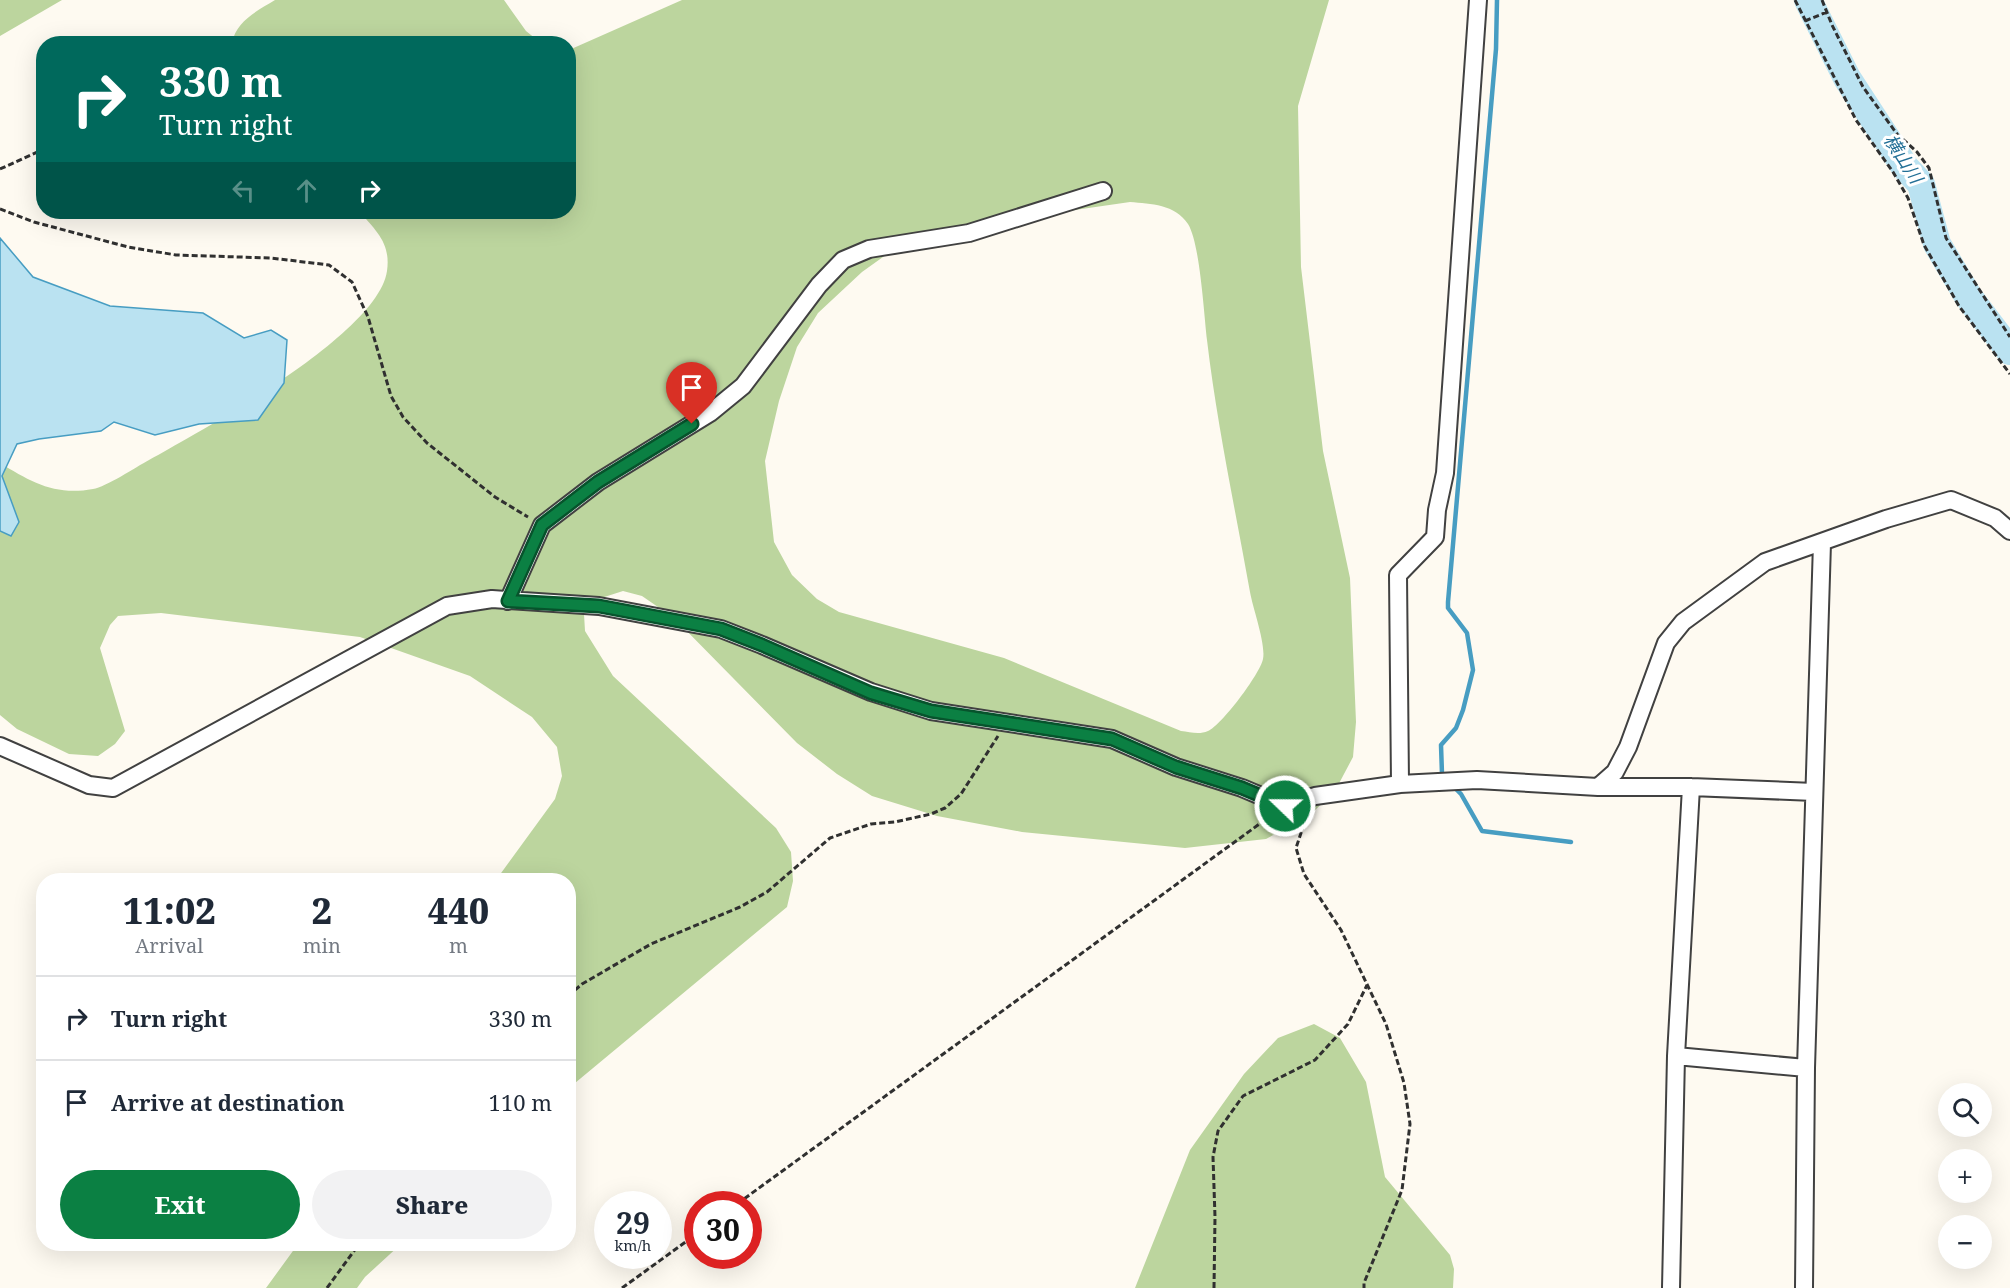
<!DOCTYPE html>
<meta charset="utf-8">
<style>
:root{--surface:#fff;--page:#f2f2f3;--text:#1f2937;--muted:#747a83;--line:#e0e1e3;--accent:#0b8043}
body{margin:0;font-family:"Noto Serif","Noto Sans JP",serif;background:var(--page);color:var(--text);height:100vh;display:flex;flex-direction:column;font-size:22px;white-space:nowrap}
*{box-sizing:border-box;margin:0}
p{font-size:20px;color:var(--muted)}
.icon{flex:none;width:33px;height:33px;fill:none;stroke:currentColor;stroke-width:2;stroke-linecap:round;stroke-linejoin:round}
.map{position:relative;flex:1;overflow:hidden}
.panel{position:absolute;left:36px;top:873px;width:540px;height:378px;display:flex;flex-direction:column;background:var(--surface);border-radius:24px;box-shadow:0 6px 24px #0002}
.panel>*{flex:none}
.hud{position:absolute;left:36px;top:36px;width:540px;height:183px;border-radius:24px;box-shadow:0 6px 24px #0002;background:#00695c;color:#fff;overflow:hidden}
.buttons{position:absolute;left:1938px;top:1083px;display:grid;gap:12px}
.buttons a{display:grid;place-items:center;width:54px;height:54px;border-radius:50%;background:var(--surface);box-shadow:0 6px 24px #0002;font-size:30px}
.speed{position:absolute;left:594px;top:1191px;display:flex;gap:12px;font-size:30px;font-weight:700;text-align:center}
.speed>*{display:grid;place-content:center;width:78px;height:78px;border-radius:50%;background:var(--surface);box-shadow:0 6px 24px #0002;line-height:1}
.speed small{font-size:15px;font-weight:400}
.speed .limit{border:9px solid #d22;background:#fff;color:#111}
.pin{position:absolute;display:grid;place-items:center;width:51px;height:51px;color:#fff;margin:-62px -26px;border-radius:50% 50% 50% 0;rotate:-45deg;box-shadow:0 0 6px #0007}
.pin .icon{rotate:45deg}
.me{position:absolute;width:66px;margin:-33px;rotate:292deg;stroke-linejoin:round;filter:drop-shadow(0 0 4px #0008)}
.turn{display:flex;align-items:center;gap:21px;height:126px;padding:0 24px;font-size:27px}
.turn .icon{width:78px;height:78px;stroke-width:2.5}
.turn b{display:block;font-size:42px;line-height:51px}
.lanes{display:flex;align-items:center;height:57px;padding:0 24px;background:#0003;justify-content:center;gap:30px;direction:ltr}
.lanes .off{opacity:.35}
.eta{display:flex;justify-content:space-evenly;align-items:center;height:102px;text-align:center}
.eta b{font-size:36px;font-weight:800;line-height:42px}
.cta{display:flex;gap:12px;margin-top:auto;padding:12px 24px}
.cta a{flex:1;height:69px;border-radius:36px;background:var(--accent);color:#fff;font-size:24px;font-weight:800;line-height:69px;text-align:center}
.cta a+a{background:var(--page);color:var(--text)}
ul{padding:0;list-style:none}
li{display:flex;align-items:center;gap:18px;height:84px;padding:0 24px;border-top:2px solid var(--line)}
li div{flex:1}
li b{display:block;font-size:22px}
li em{font-style:normal}
.map>svg:first-child{display:block}
.forest{fill:#bcd59e;fill-rule:evenodd}
.water{fill:#bae2f1;stroke:#479dc2;stroke-width:1.5}
.lines{fill:none;stroke-linecap:round;stroke-linejoin:round}
.stream{stroke:#479dc2;stroke-width:4.5}
.river{stroke:#bae2f1;stroke-width:28}
.minor-casing{stroke:#414141;stroke-width:20}
.path{stroke:#303030;stroke-width:3;stroke-dasharray:6 3;stroke-linecap:butt}
.minor{stroke:#fff;stroke-width:16}
.route-casing{stroke:#07532c;stroke-width:15}
.route{stroke:#0b8043;stroke-width:10}
.labels{text-anchor:middle;stroke-width:6;stroke-linejoin:round;paint-order:stroke}
.water-label{font-size:18px;font-style:italic;fill:#226f96;stroke:#fff}
</style>
<div class="map">
<svg width="2010" height="1288" viewBox="0 0 2010 1288">
<rect width="100%" height="100%" fill="#fefaf1"/>
<path class="forest" d="M0 0H62L0 36Z
M275 0H504L526 31 541 43H232C236 21 257 11 275 0Z
M682 0H1329L1298 106 1301 267 1323 451 1350 578 1356 722 1353 757 1335 791 1311 814 1266 839 1185 848 1022 832 937 816 872 796 837 774 797 743 674 618 642 596 623 591 595 600 584 614 585 631 613 676 776 828 791 852 793 881 787 907 569 1088 568 880H496L555 799 562 776 557 747 532 717 470 676 360 637 161 613 118 616 110 625 100 648 125 731 115 744 98 756 69 754 17 729 0 715V463C31 482 55 496 93 489 106 487 136 467 149 460 204 429 378 334 387 271 391 243 376 231 360 212H568L569 50ZM1130 202C1151 204 1175 204 1188 224 1200 243 1204 315 1207 340 1217 425 1235 508 1250 592 1253 609 1266 644 1263 659 1260 674 1221 726 1208 731 1199 735 1190 732 1181 731L1004 658 839 612 817 599 792 575 774 542 765 461 779 401 797 347 818 313 862 272 897 247 936 230Z
M1314 1024 1340 1038 1366 1082 1385 1177 1450 1255 1454 1269 1453 1288H1135L1190 1150 1244 1074 1278 1038Z
M298 1244H401L365 1277 357 1288H266Z"/>
<path class="water" d="M0 238 33 277 110 306 203 313 244 338 271 330 287 340 284 383 258 420 199 424 155 435 114 422 101 431 39 439 17 444 2 476 19 522 11 536 0 531Z"/>
<g class="lines">
<path class="stream" d="M1445 777 1442 774 1441 745 1456 728 1463 710 1473 670 1467 633 1448 608V602L1496 49 1497 0
M1452 785 1461 794 1482 831 1571 842"/>
<path class="river" d="M1808 0 1847 78 1905 167 1921 184 1937 244 1968 296 2010 351"/>
<g class="minor-casing">
<path id="minor" d="M508 601 542 525 598 482 710 413 743 386 819 285 843 260 869 249 969 233 1103 191
M0 746 89 785 113 788 447 606 492 599 599 606 721 629 762 645 871 692 931 711 1112 739 1176 767 1242 788 1285 806 1315 796 1400 784 1477 780 1598 787H1691L1814 792
M1400 784 1398 575 1435 537 1437 510 1445 473 1478 0
M1598 787 1615 772 1628 747 1666 643 1683 622 1765 562 1886 519 1951 500 1995 518 2010 531
M1676 1056 1806 1068
M1671 1288 1676 1056 1691 787
M1804 1288 1806 1068 1822 543"/>
</g>
<path class="path" d="M1795 0 1856 120 1893 172 1908 198 1924 245 1959 306 2010 374
M1822 0 1832 25 1863 87 1897 134 1917 152 1929 168 1946 238 2010 337
M1805 21 1827 12
M0 169 44 149
M0 209 34 222 128 247 176 255 271 258 329 265 352 282 368 317 391 396 403 417 427 443 495 497 528 517
M1307 815 1296 848 1304 874 1341 930 1386 1024 1404 1083 1410 1124 1402 1190 1364 1283V1288
M568 996 582 984 651 944 740 907 767 892 830 838 871 824 895 822 931 814 945 808 961 794 998 736
M737 1204 1269 817
M327 1288 359 1244
M622 1288 698 1233
M1214 1288 1215 1217 1213 1157 1218 1131 1243 1096 1315 1060 1348 1024 1367 985"/>
<use href="#minor" class="minor"/>
</g>
<g class="lines">
<g class="route-casing">
<path id="route" d="M692 424 598 482 542 525 508 601 599 606 721 629 762 645 871 693 931 711 1112 739 1176 767 1242 788 1285 806"/>
</g>
<use href="#route" class="route"/>
</g>
<g class="labels">
<g class="water-label">
<text transform="translate(1903 159) rotate(57)" y="6">横山川</text>
</g>
</g>
</svg>
<div class="buttons">
<a><svg class="icon" aria-label="search" viewBox="0 0 24 24"><circle cx="10" cy="10" r="6"/><path d="M15 15l6 6"/></svg></a>
<a>+</a>
<a>−</a>
</div>
<div class="speed"><div>29<small>km/h</small></div><div class="limit">30</div></div>
<div class="pin" style="left:692px;top:424px;background:#d93025"><svg class="icon" aria-label="arrive" viewBox="0 0 24 24"><path d="M6 21V4h12l-3 4 3 4H6"/></svg></div>
<svg class="me" style="left:1285px;top:806px" viewBox="-20 -20 40 40"><circle r="17" fill="#0b8043" stroke="#fff" stroke-width="3"/><path d="M0-11L8 9 0 5-8 9z" fill="#fff"/></svg>
<div class="hud">
<div class="turn"><svg class="icon" aria-label="right" viewBox="0 0 24 24"><path d="M7 20v-9h11M14 6l5 5-5 5"/></svg><div><b>330 m</b>Turn right</div></div>
<div class="lanes"><svg class="icon off" aria-label="left" viewBox="0 0 24 24"><path d="M17 20v-9H6M10 6l-5 5 5 5"/></svg><svg class="icon off" aria-label="ahead" viewBox="0 0 24 24"><path d="M12 20V5M6 11l6-6 6 6"/></svg><svg class="icon" aria-label="right" viewBox="0 0 24 24"><path d="M7 20v-9h11M14 6l5 5-5 5"/></svg></div>
</div>
<section class="panel">
<div class="eta">
<div><b>11:02</b><p>Arrival</p></div>
<div><b>2</b><p>min</p></div>
<div><b>440</b><p>m</p></div>
</div>
<ul>
<li><svg class="icon" aria-label="right" viewBox="0 0 24 24"><path d="M7 20v-9h11M14 6l5 5-5 5"/></svg><div><b>Turn right</b></div><em>330 m</em></li>
<li><svg class="icon" aria-label="arrive" viewBox="0 0 24 24"><path d="M6 21V4h12l-3 4 3 4H6"/></svg><div><b>Arrive at destination</b></div><em>110 m</em></li>
</ul>
<div class="cta"><a>Exit</a><a>Share</a></div>
</section>
</div>
